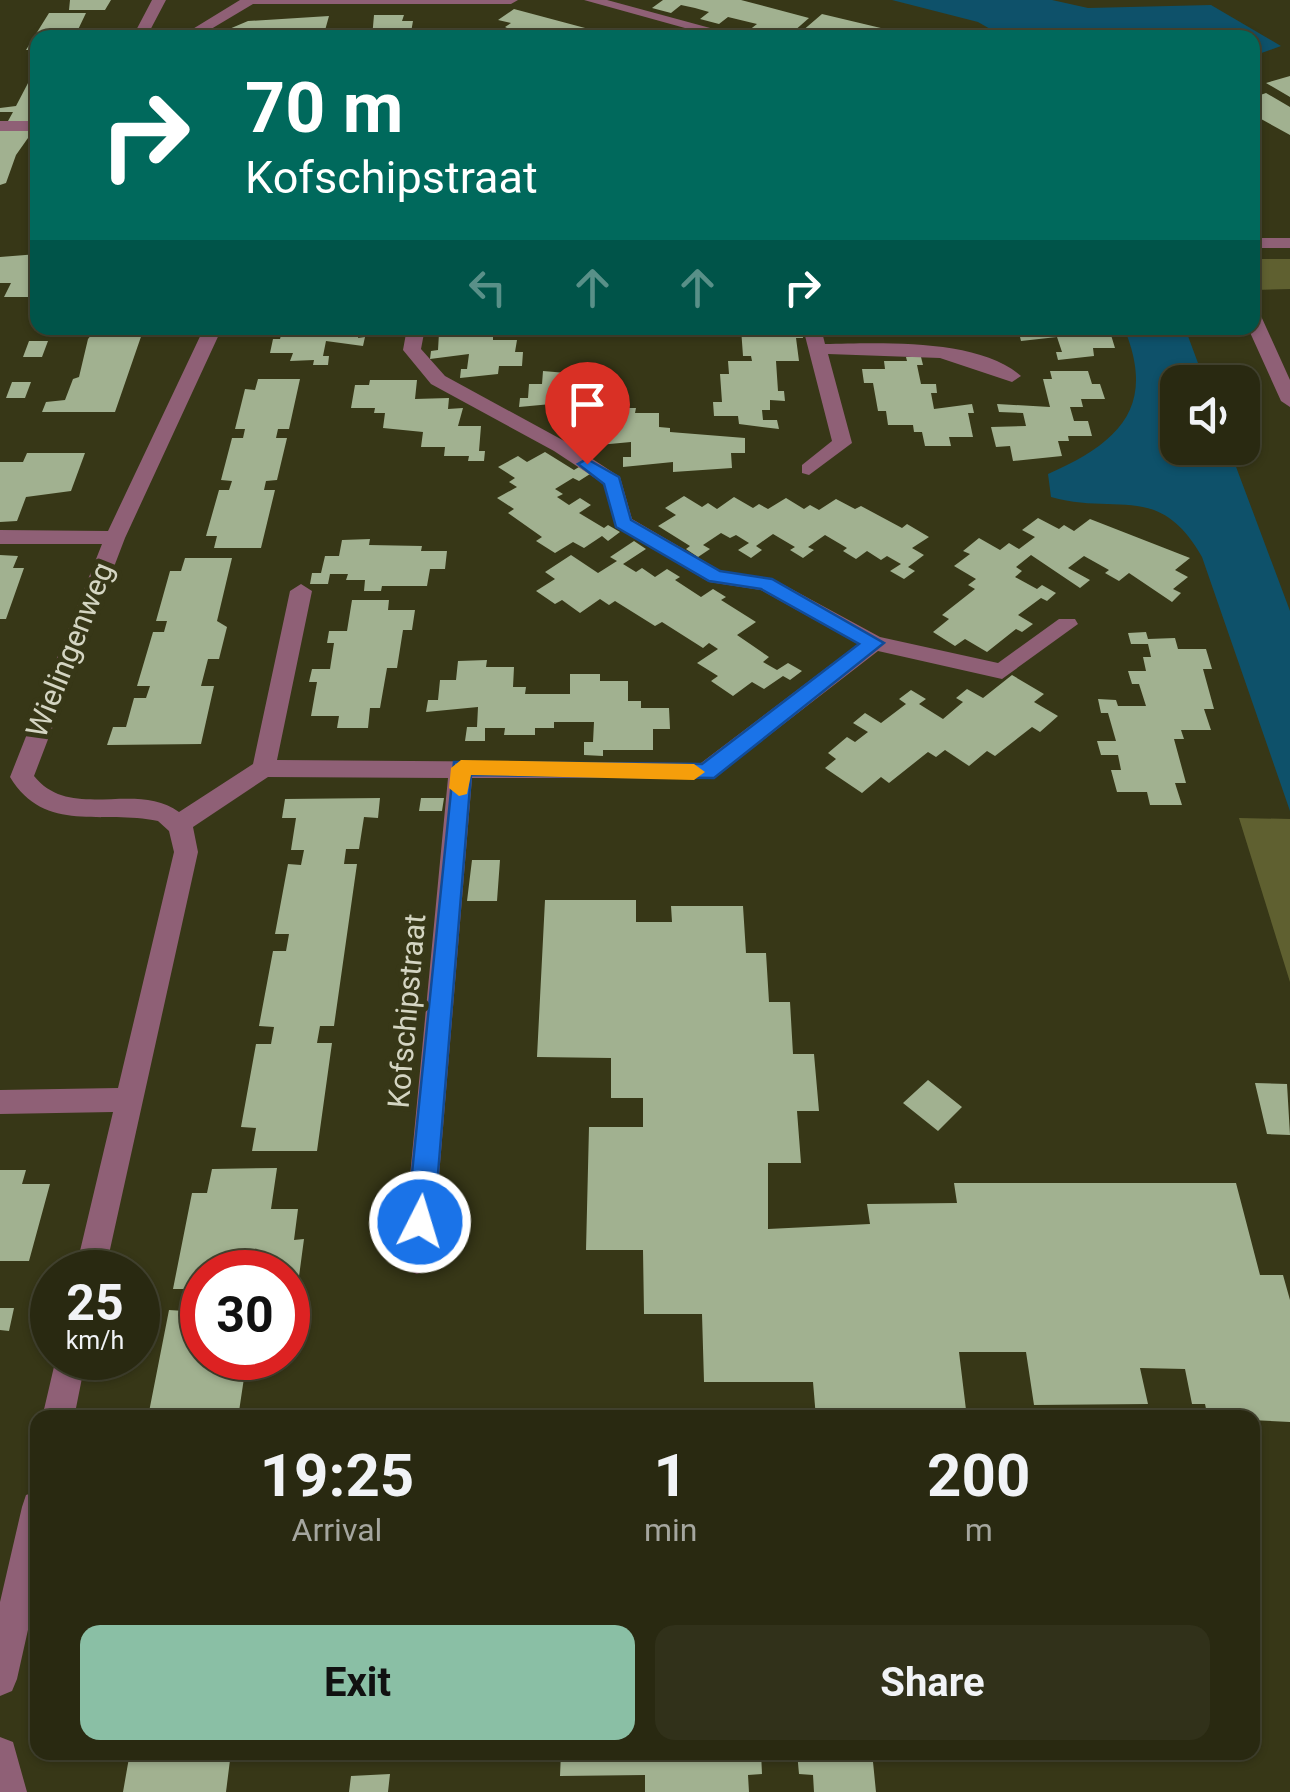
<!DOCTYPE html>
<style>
:root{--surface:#292911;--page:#31311a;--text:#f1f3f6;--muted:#a5a69f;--line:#454531;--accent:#8abfa5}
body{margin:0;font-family:Roboto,sans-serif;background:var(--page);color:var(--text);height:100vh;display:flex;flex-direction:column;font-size:38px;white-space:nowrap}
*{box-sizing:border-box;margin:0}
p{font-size:32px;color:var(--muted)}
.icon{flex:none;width:55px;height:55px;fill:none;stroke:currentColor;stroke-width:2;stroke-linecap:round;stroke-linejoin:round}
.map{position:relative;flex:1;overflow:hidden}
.drawer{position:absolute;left:30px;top:1410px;width:1230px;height:350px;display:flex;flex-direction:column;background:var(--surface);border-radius:20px;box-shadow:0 2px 8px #0004,0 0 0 2px var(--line)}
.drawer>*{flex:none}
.guide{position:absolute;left:30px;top:30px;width:1230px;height:305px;border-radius:20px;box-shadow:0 2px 8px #0004,0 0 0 2px var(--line);background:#00695c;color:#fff;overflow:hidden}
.controls{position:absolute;left:1160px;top:365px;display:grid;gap:20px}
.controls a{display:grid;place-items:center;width:100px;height:100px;border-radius:20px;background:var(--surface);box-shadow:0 2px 8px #0004,0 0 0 2px var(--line);font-size:50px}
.speed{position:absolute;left:30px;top:1250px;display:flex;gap:20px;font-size:50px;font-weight:700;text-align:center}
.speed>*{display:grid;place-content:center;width:130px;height:130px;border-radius:50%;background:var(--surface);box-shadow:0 2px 8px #0004,0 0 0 2px var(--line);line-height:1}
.speed small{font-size:25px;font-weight:400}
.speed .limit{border:15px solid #d22;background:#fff;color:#111}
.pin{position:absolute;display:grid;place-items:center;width:85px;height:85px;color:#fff;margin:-102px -42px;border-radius:50% 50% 50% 0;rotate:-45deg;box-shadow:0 0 10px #0007}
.pin .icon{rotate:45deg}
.me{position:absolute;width:110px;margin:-55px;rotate:5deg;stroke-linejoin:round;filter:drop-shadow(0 0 8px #0008)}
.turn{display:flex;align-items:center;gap:35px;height:210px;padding:0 50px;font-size:45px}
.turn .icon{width:130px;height:130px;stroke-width:2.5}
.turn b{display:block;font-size:70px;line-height:85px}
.lanes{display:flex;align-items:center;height:95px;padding:0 50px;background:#0003;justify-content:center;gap:50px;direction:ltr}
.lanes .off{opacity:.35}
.eta{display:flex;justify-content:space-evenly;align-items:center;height:170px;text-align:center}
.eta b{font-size:60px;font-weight:700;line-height:70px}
.cta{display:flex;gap:20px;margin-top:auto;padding:20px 50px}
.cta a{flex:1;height:115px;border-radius:20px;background:var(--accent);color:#111;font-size:40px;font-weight:700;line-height:115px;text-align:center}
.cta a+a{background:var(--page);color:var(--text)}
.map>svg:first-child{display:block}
.green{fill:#5f6030}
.water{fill:#0e516a}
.building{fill:#a1b190}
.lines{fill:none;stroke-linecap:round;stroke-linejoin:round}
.minor{fill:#8f6076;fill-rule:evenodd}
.route{fill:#1a73e8;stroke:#114b97;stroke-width:2.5}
.slow{fill:#f59e0b}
.labels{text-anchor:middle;stroke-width:10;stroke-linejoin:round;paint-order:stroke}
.street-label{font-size:30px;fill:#d4d5c2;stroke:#373717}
</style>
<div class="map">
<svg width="1290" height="1792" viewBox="0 0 1290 1792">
<rect width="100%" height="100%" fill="#373717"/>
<path class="green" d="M1252 259H1290V289L1254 290Z
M1239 818 1290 819V982Z"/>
<path class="water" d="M892 0H1052L1088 8 1211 5 1281 46 1253 56 1252 38 1004 37 978 22Z
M1124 328H1185L1205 382H1178V448H1229L1290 611V811L1202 557C1159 481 1117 516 1051 497L1048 474C1119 443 1157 407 1124 328Z"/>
<path class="building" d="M70 0H111L105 10H69Z
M663 0H741L809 18 793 32 777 29 768 36 748 31 757 24 728 17 719 24 700 19 709 12 695 8 681 5 671 13 652 8Z
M514 9 615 36V38H538L529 33 508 38 515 32 505 27 511 23 498 20Z
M49 13H86L74 38H38V50H26Z
M822 14 885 29 897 33 892 38H838L815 32 808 38H794Z
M374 15H404L402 21H413L410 38H372Z
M329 16 324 34 208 38 248 21Z
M38 64V121H8L13 112H0V108L16 106Z
M1290 76V97L1266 83 1283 78Z
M1266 93 1290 107V135L1252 114V105L1257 104 1252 98Z
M0 130H28V138L16 155 6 183 0 185Z
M38 254V284L32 297H4L11 283H0V257Z
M97 328H144L115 412H42L46 402 65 400 73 379 79 377 88 339Z
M283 328H360L358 338 365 337 363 346 326 341 323 356H329L328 365H313L314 360 290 361 293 353H270L273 339H280Z
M426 328H486V334H493V340H517L515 352H523L522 366H499L498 374 460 378 461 369H467L469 354 430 359 431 351 438 350 439 333H425Z
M741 328 802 330 803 338H796L799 361H776L778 391H784L785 401 770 400V410H762L763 420H777L779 429 739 424 738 416H714L713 402H722L720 374H729L728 361H752L751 356H743Z
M1023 328H1101L1103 335H1111L1115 348H1093L1094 356 1058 360 1056 352H1062L1057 337 1021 341 1019 333H1025Z
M29 341H48L42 357H23Z
M906 357H921L923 365H917L921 384H936L937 393H931L934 409 972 404 974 413H968L973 437H949L951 446H925L922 432H914L913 425H888L886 411H878L873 383H864L862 369H885L884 361H907Z
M543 371 590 375V389H601V394H624V408H636L635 413H659V427L670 428V432L745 438V453H731L732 468 673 472V462L623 467V457H631V442L588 446V436H596V422L553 426V417H562V403L519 407 520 398H528L529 384H542Z
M1050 371H1088L1092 384H1100L1105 399H1081L1083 407H1070L1074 421H1088L1092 436H1068L1069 441H1058L1062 456 1013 461 1010 446 996 447 991 427 1026 426 1023 413 999 412 997 404 1050 407 1043 379H1052Z
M258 379H300L289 429H278L276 438H287L277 480 266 481 264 490H275L261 548H214L217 536H206L219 490H229L232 481 221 480 232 438H243L245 429H235L245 389 255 390Z
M370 380H417L415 399 449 398 448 409 463 408 458 426H481L479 451H485L484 461H468L469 456H444L445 447H421L423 432 383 428 385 413H374L375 408H351L355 385H369Z
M12 382H31L25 398H6Z
M545 452 574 470 579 467 590 474 579 481 573 478 555 489 563 494 557 497 569 505 580 498 591 505 579 513 604 528 608 525 620 532 608 541 602 536 584 548 573 542 555 553 536 541 542 537 508 513 514 509 497 498 517 487 509 482 515 478 498 467 518 456 527 462Z
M27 453H85L71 491 26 497 17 521 0 522V462H23Z
M684 496 702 507 708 503 717 509 734 497 753 508 759 504 768 509 786 498 804 509 810 505 819 510 836 499 855 509 861 506 902 528 907 524 929 537 912 548 924 555 908 567 915 571 904 579 890 571 901 564 887 556 881 560 867 551 856 559 843 551 847 548 825 535 808 547 814 550 803 558 790 550 795 547 773 534 756 546 762 550 751 558 738 550 749 543 736 535 730 538 721 533 703 545 710 549 698 557 686 549 690 546 658 526 676 515 665 508Z
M1038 518 1059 529 1064 525 1074 531 1090 519 1190 558 1175 570 1188 577 1173 589 1181 593 1172 602 1129 573 1119 581 1105 573 1109 570 1084 556 1068 568 1090 580 1080 588 1031 555 1016 567 1022 571 1015 577 1037 589 1042 585 1056 593 1047 601 1041 598 1018 615 1033 624 1022 632 1016 629 987 652 965 639 955 646 933 632 949 619 942 615 975 589 968 585 976 579 954 566 970 554 963 551 979 538 1000 550 1009 543 1019 549 1035 537 1022 530Z
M370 539 369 545 422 546 421 551H447L445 569H430L427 586H382L381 591H364L365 580H346L348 574H330L328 584H310L312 573H321L325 556H339L342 540Z
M634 541 646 549 623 564 636 572 642 568 655 577 667 569 680 577 675 580 701 597 713 589 726 597 721 600 756 622 737 635 769 657 763 662 777 670 788 663 802 671 790 680 783 676 764 689 752 682 733 696 711 681 718 676 697 663 718 649 709 643 703 648 662 622 655 626 615 601 609 605 600 599 580 613 562 600 555 604 536 591 555 579 545 572 571 555 598 573 617 561 610 557Z
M0 555 18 556 13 568H24L6 619H0Z
M185 558H232L217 621 227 627 219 659H208L201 686H214L201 744 107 745 113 727H126L134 698H146L150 686H137L153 632H164L167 621H156L170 571H181Z
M352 600H389L388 610H415L412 630H403L397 668H387L380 708H370L368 728H337L339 716H311L317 682H309L312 669H330L334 643H327L329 631H347Z
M1146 632 1148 639 1175 638 1178 649H1206L1212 669H1203L1214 709H1204L1211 730H1181L1184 739H1174L1186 783H1175L1182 805H1150L1147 792H1117L1111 770H1121L1118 755H1101L1097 741H1116L1108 713H1101L1098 699 1116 700 1118 706H1146L1139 684H1132L1128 671H1146L1143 657H1151L1148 644H1131L1128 633Z
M487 660 486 667H514L513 687H526L525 694H570V674H600V681H628V701H641V708H669L670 729H653V750H603V756L584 755V742H593L594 722H554V728H535V735H504L505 728H485V741H465L467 727H477L478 707 426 712 428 700H438L440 680H456L458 661Z
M1012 675 1044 694 1034 702 1058 716 1040 732 1032 727 995 756 987 751 969 766 945 750 936 757 928 752 889 783 881 777 862 793 825 768 836 759 828 753 847 737 855 742 868 732 853 723 865 713 881 723 906 704 899 699 911 690 926 699 919 704 943 719 963 702 956 698 967 689 983 698Z
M380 798 378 818 364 817 359 849H346L344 864H357L334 1026H320L317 1043H332L317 1151H252L256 1128 241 1127 256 1044H271L274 1027 259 1026 273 951H286L289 934H275L288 864 301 865 304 850H291L296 818H282L285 799Z
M421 798H444L442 811H419Z
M472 860H500L497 901H467Z
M545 900H636V922H672L671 906H743L746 953H766L769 1002H790L793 1054H814L819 1111H797L801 1163H768V1229L870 1224 867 1204 957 1203 954 1183H1236L1260 1275H1283L1290 1300V1422L1208 1418 1205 1404H1192L1185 1369 1140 1368 1148 1404 1034 1405 1026 1352H959L967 1418H816L813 1382H704L702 1314H644L643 1250H586L589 1127H643V1098H611V1058L537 1057Z
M928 1080 962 1107 938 1131 903 1103Z
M1255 1083 1287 1084 1290 1135 1267 1134Z
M277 1168 271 1209H298L294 1240 304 1239 296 1299H288V1272H202V1358H247L238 1418 148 1417 169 1310 185 1311 189 1289H173L192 1193H207L212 1169Z
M0 1170H26L22 1184H50L29 1261H0Z
M0 1308H14L9 1331 0 1330Z
M130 1752H231L226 1792H123Z
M561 1752H761L762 1774 748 1775 749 1792H645V1775L560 1776Z
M797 1752H872L876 1792H814L813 1775 799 1774Z
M390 1774 388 1792H349L351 1776Z"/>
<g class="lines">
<path class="minor" d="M152 0H166L146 38H132Z
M240 0H518L511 4H253L196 38H178Z
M584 0H607L747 38H721Z
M0 121H38V131H0Z
M1252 238H1290V248H1252Z
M1252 311 1261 316 1290 380V407L1281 401 1248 328H1252Z
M204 328H222L125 538 34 776C71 822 136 780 179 812L253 764 290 591 301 584 312 591 277 760 701 763 858 644 761 590 709 582 616 527 604 484 554 451 431 384 403 350 407 328H425L421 349 445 376 568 443 620 477 632 519 721 571 773 579 880 637 998 663 1059 619H1075L1078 624 1002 679 878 651 714 778H472L432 1260 427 1270 417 1274 407 1270 402 1260 448 778 268 777 193 827 198 852 105 1272H75L113 1112 0 1114V1090L118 1088 174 852 169 831 158 821C103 809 45 835 10 777L102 544H0V530L108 531Z
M803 328H821L825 344C879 343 979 338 1021 376L1012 382 940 358 828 354 852 443 809 475 802 473V465L832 441Z
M56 1358H86L74 1418H42Z
M38 1491V1585L17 1679 12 1691 0 1696V1602L22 1507 26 1495Z
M0 1737 13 1742 27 1792H0Z"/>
</g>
<path class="route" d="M587 459 619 477 631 520 720 571 772 579 884 643 714 778 471 775 434 1222 430 1230 420 1234 411 1230 407 1222 454 762 702 764 859 644 761 589 709 581 616 527 604 484 578 464Z"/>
<path class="slow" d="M461 760 694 764 705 772 694 780 471 775 467 794 459 796 449 788 451 768Z"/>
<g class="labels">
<g class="street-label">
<text transform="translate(70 650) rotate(-68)" y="10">Wielingenweg</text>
<text transform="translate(407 1011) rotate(-85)" y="10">Kofschipstraat</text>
</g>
</g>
</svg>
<div class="controls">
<a><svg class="icon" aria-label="sound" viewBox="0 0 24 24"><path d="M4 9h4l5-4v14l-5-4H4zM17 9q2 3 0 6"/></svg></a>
</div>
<div class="speed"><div>25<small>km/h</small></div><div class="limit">30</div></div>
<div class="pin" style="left:587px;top:464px;background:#d93025"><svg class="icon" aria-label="arrive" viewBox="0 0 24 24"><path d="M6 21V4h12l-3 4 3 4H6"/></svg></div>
<svg class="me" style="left:420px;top:1222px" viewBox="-20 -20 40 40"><circle r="17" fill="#1a73e8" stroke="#fff" stroke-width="3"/><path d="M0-11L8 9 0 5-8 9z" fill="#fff"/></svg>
<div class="guide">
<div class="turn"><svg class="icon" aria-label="right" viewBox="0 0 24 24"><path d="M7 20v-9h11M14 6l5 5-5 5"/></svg><div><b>70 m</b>Kofschipstraat</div></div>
<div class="lanes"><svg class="icon off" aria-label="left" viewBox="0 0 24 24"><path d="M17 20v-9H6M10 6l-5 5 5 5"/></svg><svg class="icon off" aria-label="ahead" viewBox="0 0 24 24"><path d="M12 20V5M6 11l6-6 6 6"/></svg><svg class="icon off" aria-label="ahead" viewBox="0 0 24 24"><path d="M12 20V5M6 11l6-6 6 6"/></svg><svg class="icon" aria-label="right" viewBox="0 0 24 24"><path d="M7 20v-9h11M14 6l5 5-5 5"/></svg></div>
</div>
<section class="drawer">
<div class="eta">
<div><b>19:25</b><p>Arrival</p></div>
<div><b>1</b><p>min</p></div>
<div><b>200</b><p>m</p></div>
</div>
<div class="cta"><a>Exit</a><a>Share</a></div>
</section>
</div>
